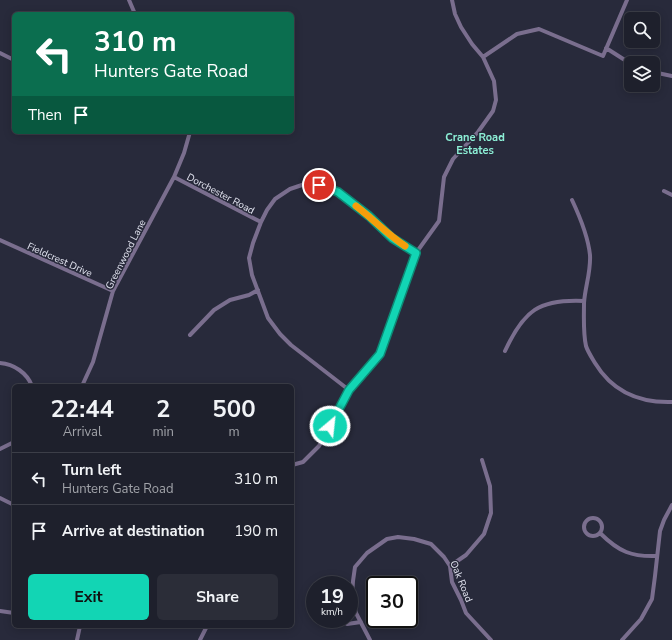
<!DOCTYPE html>
<style>
:root{--surface:#1e202c;--page:#2b2d38;--text:#f1f3f6;--muted:#a1a3a9;--line:#3c3e48;--accent:#12d5b4}
body{margin:0;font-family:"Nunito Sans",sans-serif;background:var(--page);color:var(--text);height:100vh;display:flex;flex-direction:column;font-size:15px;white-space:nowrap}
*{box-sizing:border-box;margin:0}
p{font-size:13px;color:var(--muted)}
.icon{flex:none;width:22px;height:22px;fill:none;stroke:currentColor;stroke-width:2;stroke-linecap:round;stroke-linejoin:round}
.map{position:relative;flex:1;overflow:hidden}
.panel{position:absolute;left:12px;top:384px;width:282px;height:244px;display:flex;flex-direction:column;background:var(--surface);border-radius:6px;box-shadow:0 2px 10px #0003,0 0 0 1px var(--line)}
.panel>*{flex:none}
.hud{position:absolute;left:12px;top:12px;width:282px;height:122px;border-radius:6px;box-shadow:0 2px 10px #0003,0 0 0 1px var(--line);background:#0b6e4f;color:#fff;overflow:hidden}
.fabs{position:absolute;left:624px;top:12px;display:grid;gap:8px}
.fabs a{display:grid;place-items:center;width:36px;height:36px;border-radius:6px;background:var(--surface);box-shadow:0 2px 10px #0003,0 0 0 1px var(--line);font-size:20px}
.speed{position:absolute;left:306px;top:576px;display:flex;gap:8px;font-size:20px;font-weight:700;text-align:center}
.speed>*{display:grid;place-content:center;width:52px;height:52px;border-radius:50%;background:var(--surface);box-shadow:0 2px 10px #0003,0 0 0 1px var(--line);line-height:1}
.speed small{font-size:10px;font-weight:400}
.speed .limit{border:2px solid #111;border-radius:6px;background:#fff;color:#111}
.pin{position:absolute;display:grid;place-items:center;width:34px;height:34px;color:#fff;margin:-17px;border:2px solid #fff;border-radius:50%;box-shadow:0 1px 4px #0007}
.me{position:absolute;width:44px;margin:-22px;rotate:28deg;stroke-linejoin:round;filter:drop-shadow(0 0 3px #0008)}
.turn{display:flex;align-items:center;gap:14px;height:84px;padding:0 16px;font-size:18px}
.turn .icon{width:52px;height:52px;stroke-width:2.5}
.turn b{display:block;font-size:28px;line-height:34px}
.then{display:flex;align-items:center;height:38px;padding:0 16px;background:#0003;gap:8px;font-size:15px}
.eta{display:flex;justify-content:space-evenly;align-items:center;height:68px;text-align:center}
.eta b{font-size:24px;font-weight:700;line-height:28px}
.button{display:flex;gap:8px;margin-top:auto;padding:8px 16px}
.button a{flex:1;height:46px;border-radius:6px;background:var(--accent);color:#111;font-size:16px;font-weight:700;line-height:46px;text-align:center}
.button a+a{background:var(--page);color:var(--text)}
ul{padding:0;list-style:none}
li{display:flex;align-items:center;gap:12px;height:52px;padding:0 16px;border-top:1px solid var(--line)}
li div{flex:1}
li b{display:block;font-size:15px}
li em{font-style:normal}
.map>svg:first-child{display:block}
.lines{fill:none;stroke-linecap:round;stroke-linejoin:round}
.minor{stroke:#7a6e8e;stroke-width:4}
.route-casing{stroke:#0c8a75;stroke-width:10}
.route{stroke:#12d5b4;stroke-width:7}
.slow{stroke:#f59e0b;stroke-width:7}
.labels{text-anchor:middle;stroke-width:3;stroke-linejoin:round;paint-order:stroke}
.street-label{font-size:10px;fill:#e3e5f1;stroke:#282a3b}
.neighbourhood-label{font-size:11px;font-weight:bold;fill:#8cefd6;stroke:#282a3b}
</style>
<div class="map">
<svg width="672" height="640" viewBox="0 0 672 640">
<rect width="100%" height="100%" fill="#282a3b"/>
<g class="lines">
<path class="minor" d="M129 0 135 14
M606 48 631 64
M0 53 14 60
M483 57 517 34 539 29 603 56 627 0
M653 72 672 76
M174 177 261 222
M664 191 672 195
M572 200C580 217 588 236 590 255 591 272 585 287 584 303 584 317 583 333 586 346 588 352 592 358 595 363 612 391 639 403 672 402
M0 240 113 291
M190 335 214 310 230 300 249 295 258 290
M505 351C524 310 539 299 584 301
M0 363C14 364 27 373 32 386
M82 386 93 362 113 291 174 177 184 153 190 132
M349 390 291 345 280 334 268 318 252 275 249 258 253 243 261 222 267 210 275 199 290 189 311 182 338 192 369 216 392 238 416 253
M0 449 14 442
M292 465 303 462 319 446 349 390 380 355 416 253 439 221 444 177 453 159 478 132 493 111 496 100 494 81 483 57 472 44 461 27 455 14 452 0
M0 498 14 505
M584 527a9 9 0 1 1 18 0a9 9 0 1 1-18 0Z
M600 533C619 552 632 557 657 556
M450 566 466 555 484 534 491 513 490 486 482 460
M0 611 14 613
M341 619 347 624 361 622
M77 640 80 626
M200 640 207 626
M370 640 356 613 352 597 353 581 355 567 367 553 387 539 398 537 414 539 431 544 444 557 450 566 452 582 461 600 466 613 491 640
M622 640 641 619 652 599 655 576 660 531 664 520 672 505"/>
</g>
<g class="lines">
<g class="route-casing">
<path id="route" d="M319 185 338 192 369 216 392 238 416 253 380 354 349 390 330 426"/>
</g>
<use href="#route" class="route"/>
<path class="slow" d="M356 206C373 219 387 234 405 246"/>
</g>
<g class="labels">
<g class="street-label">
<text transform="translate(221 193) rotate(28)" y="4">Dorchester Road</text>
<text transform="translate(125 254) rotate(-63)" y="4">Greenwood Lane</text>
<text transform="translate(60 259) rotate(24)" y="4">Fieldcrest Drive</text>
<text transform="translate(462 581) rotate(68)" y="4">Oak Road</text>
</g>
<g class="neighbourhood-label">
<text x="475" y="141">Crane Road<tspan x="475" dy="13">Estates</tspan></text>
</g>
</g>
</svg>
<div class="fabs">
<a><svg class="icon" aria-label="search" viewBox="0 0 24 24"><circle cx="10" cy="10" r="6"/><path d="M15 15l6 6"/></svg></a>
<a><svg class="icon" aria-label="layers" viewBox="0 0 24 24"><path d="M12 4l9 5-9 5-9-5zM3 14l9 5 9-5"/></svg></a>
</div>
<div class="speed"><div>19<small>km/h</small></div><div class="limit">30</div></div>
<div class="pin" style="left:319px;top:185px;background:#d93025"><svg class="icon" aria-label="arrive" viewBox="0 0 24 24"><path d="M6 21V4h12l-3 4 3 4H6"/></svg></div>
<svg class="me" style="left:330px;top:426px" viewBox="-20 -20 40 40"><circle r="17" fill="#12d5b4" stroke="#fff" stroke-width="3"/><path d="M0-11L8 9 0 5-8 9z" fill="#fff"/></svg>
<div class="hud">
<div class="turn"><svg class="icon" aria-label="left" viewBox="0 0 24 24"><path d="M17 20v-9H6M10 6l-5 5 5 5"/></svg><div><b>310 m</b>Hunters Gate Road</div></div>
<div class="then">Then<svg class="icon" aria-label="arrive" viewBox="0 0 24 24"><path d="M6 21V4h12l-3 4 3 4H6"/></svg></div>
</div>
<section class="panel">
<div class="eta">
<div><b>22:44</b><p>Arrival</p></div>
<div><b>2</b><p>min</p></div>
<div><b>500</b><p>m</p></div>
</div>
<ul>
<li><svg class="icon" aria-label="left" viewBox="0 0 24 24"><path d="M17 20v-9H6M10 6l-5 5 5 5"/></svg><div><b>Turn left</b><p>Hunters Gate Road</p></div><em>310 m</em></li>
<li><svg class="icon" aria-label="arrive" viewBox="0 0 24 24"><path d="M6 21V4h12l-3 4 3 4H6"/></svg><div><b>Arrive at destination</b></div><em>190 m</em></li>
</ul>
<div class="button"><a>Exit</a><a>Share</a></div>
</section>
</div>
